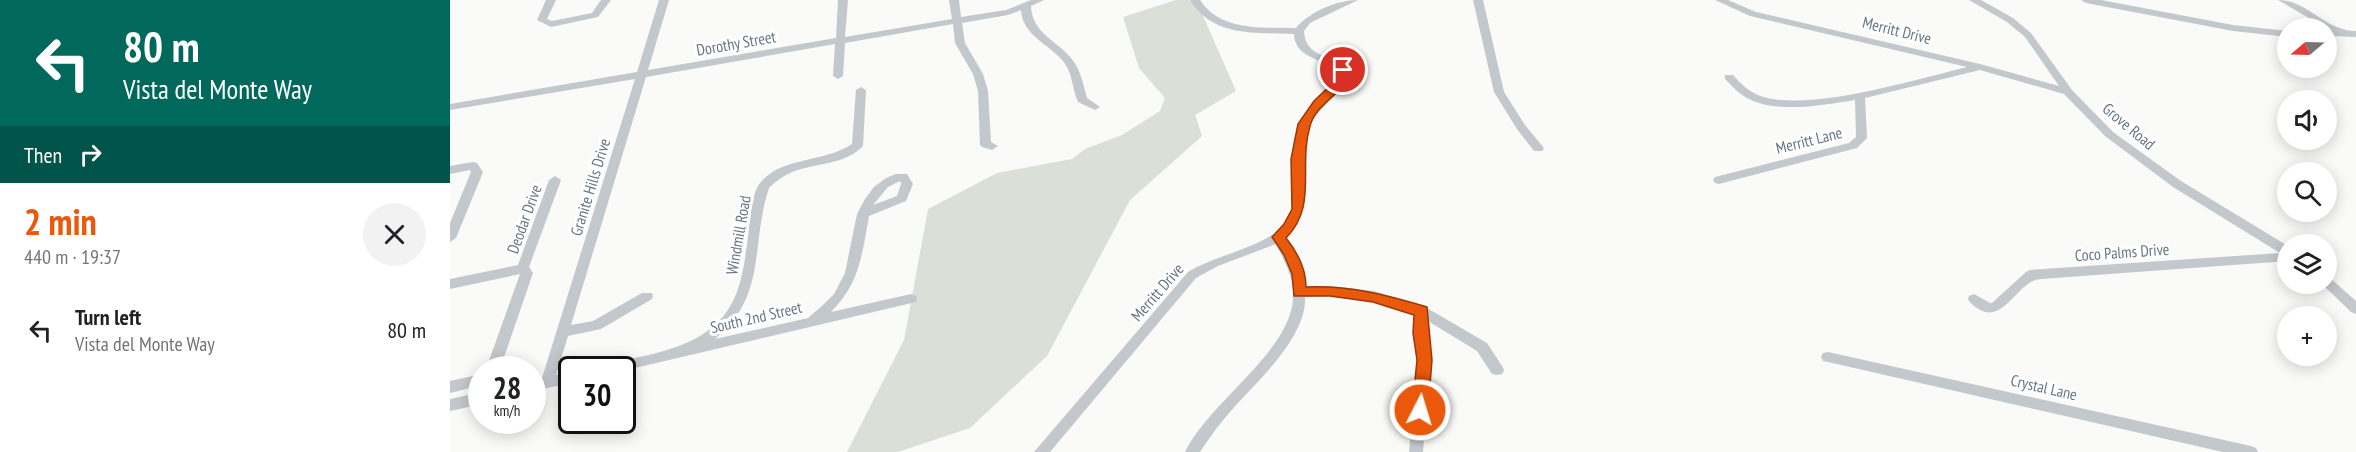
<!DOCTYPE html>
<meta charset="utf-8">
<style>
:root{--surface:#fff;--page:#f2f2f2;--text:#202124;--muted:#757577;--accent:#ea580c}
body{margin:0;font-family:"PT Sans Narrow",sans-serif;background:var(--page);color:var(--text);height:100vh;display:flex;flex-direction:column;font-size:22px;white-space:nowrap}
*{box-sizing:border-box;margin:0}
p{font-size:20px;color:var(--muted)}
.icon{flex:none;width:33px;height:33px;fill:none;stroke:currentColor;stroke-width:2;stroke-linecap:round;stroke-linejoin:round}
.map{position:relative;flex:1;overflow:hidden}
.sheet{display:flex;flex-direction:column;background:var(--surface);width:450px}
.sheet>*{flex:none}
.banner{background:#00695c;color:#fff;overflow:hidden}
.needle{width:39px;rotate:251deg}
.buttons{position:absolute;left:1827px;top:18px;display:grid;gap:12px}
.buttons a{display:grid;place-items:center;width:60px;height:60px;border-radius:50%;background:var(--surface);box-shadow:0 3px 15px #0003;font-size:30px}
.speed{position:absolute;left:18px;top:356px;display:flex;gap:12px;font-size:30px;font-weight:700;text-align:center}
.speed>*{display:grid;place-content:center;width:78px;height:78px;border-radius:50%;background:var(--surface);box-shadow:0 3px 15px #0003;line-height:1}
.speed small{font-size:15px;font-weight:400}
.speed .limit{border:3px solid #111;border-radius:9px;background:#fff;color:#111}
.pin{position:absolute;display:grid;place-items:center;width:51px;height:51px;color:#fff;margin:-26px;border:3px solid #fff;border-radius:50%;box-shadow:0 2px 6px #0007}
.me{position:absolute;width:66px;margin:-33px;rotate:5deg;stroke-linejoin:round;filter:drop-shadow(0 0 4px #0008)}
.turn{display:flex;align-items:center;gap:21px;height:126px;padding:0 24px;font-size:27px}
.turn .icon{width:78px;height:78px;stroke-width:2.5}
.turn b{display:block;font-size:42px;line-height:51px}
.then{display:flex;align-items:center;height:57px;padding:0 24px;background:#0003;gap:12px;font-size:22px}
.round{display:grid;place-items:center;flex:none;width:63px;height:63px;border-radius:32px;background:var(--page)}
.summary{display:flex;align-items:center;justify-content:space-between;height:102px;padding:0 24px}
h1{font-size:36px;font-weight:700;line-height:45px;color:var(--accent)}
ul{padding:0;list-style:none}
li{display:flex;align-items:center;gap:18px;height:90px;padding:0 24px}
li div{flex:1}
li b{display:block;font-size:22px}
li em{font-style:normal}
main{display:flex;flex:1;min-height:0}
.map>svg:first-child{display:block}
.green{fill:#dadfd7}
.lines{fill:none;stroke-linecap:round;stroke-linejoin:round}
.minor{fill:#c3c8cc;fill-rule:evenodd}
.route{fill:#ea580c;stroke:#983908;stroke-width:1.5}
.labels{text-anchor:middle;stroke-width:6;stroke-linejoin:round;paint-order:stroke}
.street-label{font-size:16px;fill:#657683;stroke:#fff}
</style>
<main>
<section class="sheet">
<div class="banner">
<div class="turn"><svg class="icon" aria-label="left" viewBox="0 0 24 24"><path d="M17 20v-9H6M10 6l-5 5 5 5"/></svg><div><b>80 m</b>Vista del Monte Way</div></div>
<div class="then">Then<svg class="icon" aria-label="right" viewBox="0 0 24 24"><path d="M7 20v-9h11M14 6l5 5-5 5"/></svg></div>
</div>
<div class="summary"><div><h1>2 min</h1><p>440 m · 19:37</p></div><a class="round"><svg class="icon" aria-label="close" viewBox="0 0 24 24"><path d="M6 6l12 12M18 6L6 18"/></svg></a></div>
<ul>
<li><svg class="icon" aria-label="left" viewBox="0 0 24 24"><path d="M17 20v-9H6M10 6l-5 5 5 5"/></svg><div><b>Turn left</b><p>Vista del Monte Way</p></div><em>80 m</em></li>
</ul>
</section>
<div class="map">
<svg width="1906" height="452" viewBox="0 0 1906 452">
<rect width="100%" height="100%" fill="#fafaf8"/>
<path class="green" d="M726 0H746L786 91 745 115 752 136 680 200 597 356 520 428 448 452H397L454 340 478 209 547 173 622 159 635 149 672 135 710 111 715 98 689 68 673 17Z"/>
<g class="lines">
<path class="minor" d="M96 0H106L97 19 102 21 142 13 151 0H161L148 17 101 27 87 20Z
M209 0H219L198 70 386 38 388 0H398L395 37 502 19 499 0H509L511 17 556 10 581 0H594L581 6C582 33 606 40 621 58 631 70 633 84 637 98L650 107 645 110 628 102C622 89 623 73 613 61 600 45 572 35 571 10L558 15 512 23 515 43 533 74 538 91 541 142 548 146 542 150 532 147 530 145 528 91 523 74 505 43 503 24 395 43 393 76 388 79 383 76 385 44 196 77 121 325 143 321 192 293H202L203 296 202 299 151 329 118 336 106 375 122 372V383L82 391V380L92 378 185 79 0 110V104L187 72Z
M740 0H750C771 32 812 27 846 28 859 12 887 0 908 0L860 23 854 31C855 59 884 53 900 75 888 99 860 111 855 138 847 178 870 203 835 238L852 270 854 287 880 286 924 291 977 308 1037 343 1052 366 1054 370 1052 374 1047 375 1042 374 1027 351 978 321 977 333 981 360 973 452H959L967 360 963 333 965 314 924 301 880 296 855 297C857 335 811 378 787 404 773 419 761 435 750 452H735C759 402 838 354 843 300 845 280 835 262 826 244L768 266 746 278 600 452H584L738 272C765 255 817 247 836 223 843 213 844 200 844 188 844 167 839 144 849 124 858 104 880 95 890 75 877 57 845 61 844 34 805 32 764 38 740 0Z
M1023 0H1033L1054 92 1075 125 1094 148 1092 151H1084L1067 129 1044 92Z
M1265 0H1278L1306 12 1530 64 1609 86 1575 37 1557 22 1519 0H1531L1563 18 1581 33 1622 90 1663 132 1731 181 1838 246V261C1755 267 1673 273 1591 279 1567 280 1554 327 1527 308 1523 305 1520 303 1518 299L1519 296 1524 294 1540 303H1542L1576 272 1580 270 1830 253 1723 187 1655 136 1614 94 1530 70 1415 98 1417 138 1407 148 1269 184 1265 183 1263 180 1265 177 1399 143 1406 137 1405 100C1374 105 1326 114 1297 98 1288 93 1282 86 1275 79V75H1283C1290 83 1298 91 1308 95 1354 114 1467 79 1517 67L1300 16Z
M1631 0H1651L1783 25 1838 31V37L1783 31 1636 3Z
M1828 0C1858 0 1875 31 1906 31V37L1880 36 1878 34 1880 32 1876 28Z
M411 87 416 90 413 146C395 165 365 163 342 172 333 176 326 181 319 188 300 245 318 295 265 339L358 318 373 305 384 294 395 273 407 214 415 199 424 187 436 178 446 174H457L463 184 456 201 419 216C412 254 410 283 381 312L461 294 466 296 467 299 466 302 172 371V369H151L153 365 158 364C204 353 261 348 284 299 293 280 295 258 298 237 300 223 301 194 310 183 332 156 374 163 402 144L406 90ZM450 181 451 184 447 196 423 205 438 187Z
M23 162 27 163 33 172 6 238 0 242V223L21 172 20 170 0 174V166Z
M105 176 111 180 79 267 83 273 50 369H36L70 274 0 289V279L68 265 99 180Z
M1876 277 1880 278 1906 301V314L1901 312 1872 284H1876Z
M1378 352 1801 446 1806 448 1808 452H1773L1378 362 1373 361 1371 357 1373 353Z
M32 374V385L0 393V381Z
M32 392V404L0 411V399Z"/>
</g>
<path class="route" d="M889 68H897L899 80C887 95 865 107 860 126 848 167 868 206 836 238 848 253 856 268 856 287 899 285 937 295 977 307L982 360 978 410 976 414H965L962 410 967 360 963 333 964 315 923 302 880 296H844L842 274 834 255 822 237 834 224 842 209 841 159 848 124 864 101 887 79Z"/>
<g class="labels">
<g class="street-label">
<text transform="translate(1447 30) rotate(14)" y="6">Merritt Drive</text>
<text transform="translate(286 43) rotate(-10)" y="6">Dorothy Street</text>
<text transform="translate(1679 126) rotate(40)" y="6">Grove Road</text>
<text transform="translate(1359 140) rotate(-14)" y="6">Merritt Lane</text>
<text transform="translate(140 187) rotate(-73)" y="6">Granite Hills Drive</text>
<text transform="translate(74 219) rotate(-70)" y="6">Deodar Drive</text>
<text transform="translate(288 235) rotate(-80)" y="6">Windmill Road</text>
<text transform="translate(1672 252) rotate(-4)" y="6">Coco Palms Drive</text>
<text transform="translate(707 292) rotate(-49)" y="6">Merritt Drive</text>
<text transform="translate(306 317) rotate(-13)" y="6">South 2nd Street</text>
<text transform="translate(1594 387) rotate(13)" y="6">Crystal Lane</text>
</g>
</g>
</svg>
<div class="buttons">
<a><svg class="needle" viewBox="-14 -14 28 28"><path d="M0-13l5 13h-10z" fill="#e53935"/><path d="M0 13l5-13h-10z" fill="#757577"/></svg></a>
<a><svg class="icon" aria-label="sound" viewBox="0 0 24 24"><path d="M4 9h4l5-4v14l-5-4H4zM17 9q2 3 0 6"/></svg></a>
<a><svg class="icon" aria-label="search" viewBox="0 0 24 24"><circle cx="10" cy="10" r="6"/><path d="M15 15l6 6"/></svg></a>
<a><svg class="icon" aria-label="layers" viewBox="0 0 24 24"><path d="M12 4l9 5-9 5-9-5zM3 14l9 5 9-5"/></svg></a>
<a>+</a>
</div>
<div class="speed"><div>28<small>km/h</small></div><div class="limit">30</div></div>
<div class="pin" style="left:893px;top:70px;background:#d93025"><svg class="icon" aria-label="arrive" viewBox="0 0 24 24"><path d="M6 21V4h12l-3 4 3 4H6"/></svg></div>
<svg class="me" style="left:970px;top:410px" viewBox="-20 -20 40 40"><circle r="17" fill="#ea580c" stroke="#fff" stroke-width="3"/><path d="M0-11L8 9 0 5-8 9z" fill="#fff"/></svg>
</div>
</main>
